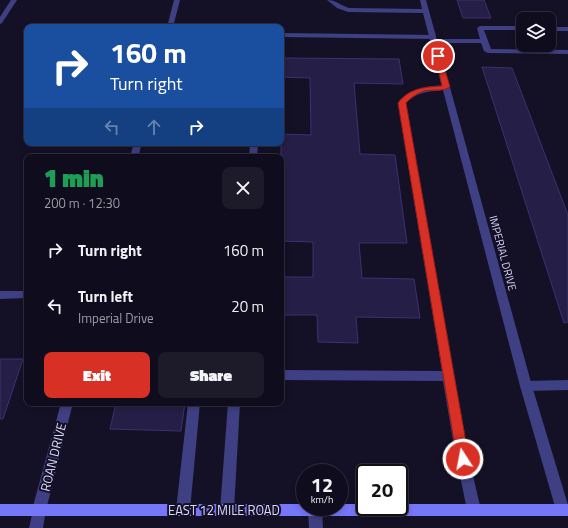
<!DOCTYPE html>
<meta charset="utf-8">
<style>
:root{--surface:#0f0d1d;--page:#1d1b2a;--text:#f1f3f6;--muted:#9b9ca4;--line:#2f2d3b;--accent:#d93025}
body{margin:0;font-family:"Titillium Web",sans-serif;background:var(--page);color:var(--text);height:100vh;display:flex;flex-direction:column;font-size:15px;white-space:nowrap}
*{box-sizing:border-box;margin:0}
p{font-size:13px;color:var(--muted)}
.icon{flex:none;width:22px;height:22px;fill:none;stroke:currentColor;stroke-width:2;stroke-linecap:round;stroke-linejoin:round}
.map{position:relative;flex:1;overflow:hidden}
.panel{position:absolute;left:24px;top:154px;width:260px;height:252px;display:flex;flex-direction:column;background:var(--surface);border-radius:8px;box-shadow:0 2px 6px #0003,0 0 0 1px var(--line)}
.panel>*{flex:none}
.hud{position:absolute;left:24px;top:24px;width:260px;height:122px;border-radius:8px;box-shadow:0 2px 6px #0003,0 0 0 1px var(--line);background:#1a4fa0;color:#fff;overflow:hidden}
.tools{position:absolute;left:516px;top:12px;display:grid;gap:8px}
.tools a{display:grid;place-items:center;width:40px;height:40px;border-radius:8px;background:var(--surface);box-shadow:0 2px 6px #0003,0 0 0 1px var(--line);font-size:20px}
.speed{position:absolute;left:296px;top:464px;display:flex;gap:8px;font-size:20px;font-weight:700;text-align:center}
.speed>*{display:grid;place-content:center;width:52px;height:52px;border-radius:50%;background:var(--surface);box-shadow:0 2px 6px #0003,0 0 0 1px var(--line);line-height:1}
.speed small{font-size:10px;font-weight:400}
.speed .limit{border:2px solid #111;border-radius:6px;background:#fff;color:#111}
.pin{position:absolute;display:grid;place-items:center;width:34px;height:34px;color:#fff;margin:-17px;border:2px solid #fff;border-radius:50%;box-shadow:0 1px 4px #0007}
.me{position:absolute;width:44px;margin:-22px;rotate:349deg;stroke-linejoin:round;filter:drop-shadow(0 0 3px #0008)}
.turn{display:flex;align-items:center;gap:14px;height:84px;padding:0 20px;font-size:18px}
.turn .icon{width:52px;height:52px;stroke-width:2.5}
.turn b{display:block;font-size:28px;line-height:34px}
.lanes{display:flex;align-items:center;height:38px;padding:0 20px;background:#0003;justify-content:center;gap:20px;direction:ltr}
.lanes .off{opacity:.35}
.round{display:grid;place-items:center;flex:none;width:42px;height:42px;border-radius:8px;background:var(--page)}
.head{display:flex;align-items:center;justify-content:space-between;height:68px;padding:0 20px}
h1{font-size:24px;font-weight:800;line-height:30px;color:#1e9e55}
.cta{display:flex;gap:8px;margin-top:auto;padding:8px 20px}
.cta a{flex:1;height:46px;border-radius:8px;background:var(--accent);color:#fff;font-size:16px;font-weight:800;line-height:46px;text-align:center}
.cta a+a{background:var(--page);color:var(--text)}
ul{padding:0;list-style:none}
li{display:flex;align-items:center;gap:12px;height:56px;padding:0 20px}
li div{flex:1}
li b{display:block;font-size:15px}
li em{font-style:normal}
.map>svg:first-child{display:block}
.building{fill:#251e46;stroke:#3c3171}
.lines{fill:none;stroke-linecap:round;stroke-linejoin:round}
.lane{fill:#3f3f83;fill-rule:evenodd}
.street{fill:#3f3f83;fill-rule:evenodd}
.secondary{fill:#7576f8;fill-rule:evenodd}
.route{fill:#d93025;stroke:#8d1f18}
.labels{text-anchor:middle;stroke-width:4;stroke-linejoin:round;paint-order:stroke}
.street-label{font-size:11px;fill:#dcd9fd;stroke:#141127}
.near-street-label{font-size:13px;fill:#dcd9fd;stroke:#141127}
</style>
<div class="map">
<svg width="568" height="528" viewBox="0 0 568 528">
<rect width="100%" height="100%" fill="#141127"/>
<path class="building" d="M457 0H484L491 18H463Z
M281 58 399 59 403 84 354 83 360 154 395 155 407 243H359L362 278 414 279 420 318 356 317 358 343 318 342 317 315H281V277H313V242L281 241V134L311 135 310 78 281 77Z
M482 67 512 68 568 215V322L564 323Z
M0 359H23L3 419H0Z
M116 403H185L181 431 110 429Z"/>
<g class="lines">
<path class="lane" d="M480 26H523V30H484L491 49 568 50V54L488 53 484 51 481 43H434L430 41 434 39H480L477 28Z
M549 27H568V31H549Z
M281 33 433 35 436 37 433 39 281 37Z
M446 85H449V89C432 92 419 90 406 103L466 446 481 510 479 514 474 516 469 514 467 510 454 446 443 381 281 380V370L442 371 398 103C410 88 428 86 446 85Z
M250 143H258L257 157H249Z
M0 291H25L27 292V298L0 299Z
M568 380V390L526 391 522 389 520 386 522 383 526 381Z
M188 403H200L190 510 188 514 183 516 178 514 176 510Z
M228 403H240L234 510 232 514 227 516 222 514 220 510Z
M39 504 44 506 46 510 43 528H29L34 506Z"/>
<path class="street" d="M11 0H17L2 23 0 24V17Z
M174 0H180L173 27H167Z
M327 0C336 0 340 5 349 8L422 9 420 0H426L532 386 568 505V514L563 516 558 514 556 510 520 386 423 13 348 12 337 8Z
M134 143H142L138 157H130Z
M61 403H73L46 510 44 514 39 516 34 514 32 510Z
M310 507H320L322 511 323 528H309L308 511Z"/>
<path class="secondary" d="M0 504H305V507H339V504H365V507H399V504H568V516H0Z"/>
</g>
<path class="route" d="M436 55 441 56 450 87C443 92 432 89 424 91 418 93 410 98 406 103L469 459 467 462 463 464 459 462 457 459 398 103C409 88 425 87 442 86L435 56Z"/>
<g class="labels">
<g class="street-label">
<text transform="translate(503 253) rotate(75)" y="4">IMPERIAL DRIVE</text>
</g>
<g class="near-street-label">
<text transform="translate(53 457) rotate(-76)" y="5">ROAN DRIVE</text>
<text x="224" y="515">EAST 12 MILE ROAD</text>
</g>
</g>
</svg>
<div class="tools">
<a><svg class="icon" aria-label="layers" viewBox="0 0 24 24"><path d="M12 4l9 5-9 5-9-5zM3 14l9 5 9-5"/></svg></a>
</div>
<div class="speed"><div>12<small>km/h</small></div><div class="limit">20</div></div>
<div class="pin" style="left:438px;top:56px;background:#d93025"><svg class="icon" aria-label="arrive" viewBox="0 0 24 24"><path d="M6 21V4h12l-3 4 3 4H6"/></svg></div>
<svg class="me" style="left:463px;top:459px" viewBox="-20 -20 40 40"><circle r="17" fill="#d93025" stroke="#fff" stroke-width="3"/><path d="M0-11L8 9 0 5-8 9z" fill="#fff"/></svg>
<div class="hud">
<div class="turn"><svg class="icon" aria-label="right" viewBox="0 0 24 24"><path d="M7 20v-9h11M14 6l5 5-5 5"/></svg><div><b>160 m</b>Turn right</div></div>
<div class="lanes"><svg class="icon off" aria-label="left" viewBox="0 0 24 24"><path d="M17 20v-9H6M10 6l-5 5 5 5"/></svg><svg class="icon off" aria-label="ahead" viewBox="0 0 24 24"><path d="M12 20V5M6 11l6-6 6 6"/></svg><svg class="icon" aria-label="right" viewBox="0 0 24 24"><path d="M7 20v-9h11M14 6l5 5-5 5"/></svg></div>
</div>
<section class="panel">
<div class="head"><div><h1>1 min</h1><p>200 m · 12:30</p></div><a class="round"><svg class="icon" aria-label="close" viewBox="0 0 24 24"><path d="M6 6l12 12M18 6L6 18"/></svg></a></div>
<ul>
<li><svg class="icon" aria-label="right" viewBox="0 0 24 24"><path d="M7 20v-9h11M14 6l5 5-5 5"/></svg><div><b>Turn right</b></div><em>160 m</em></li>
<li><svg class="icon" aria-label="left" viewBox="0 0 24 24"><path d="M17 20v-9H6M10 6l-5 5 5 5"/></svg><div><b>Turn left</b><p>Imperial Drive</p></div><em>20 m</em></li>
</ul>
<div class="cta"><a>Exit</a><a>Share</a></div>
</section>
</div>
